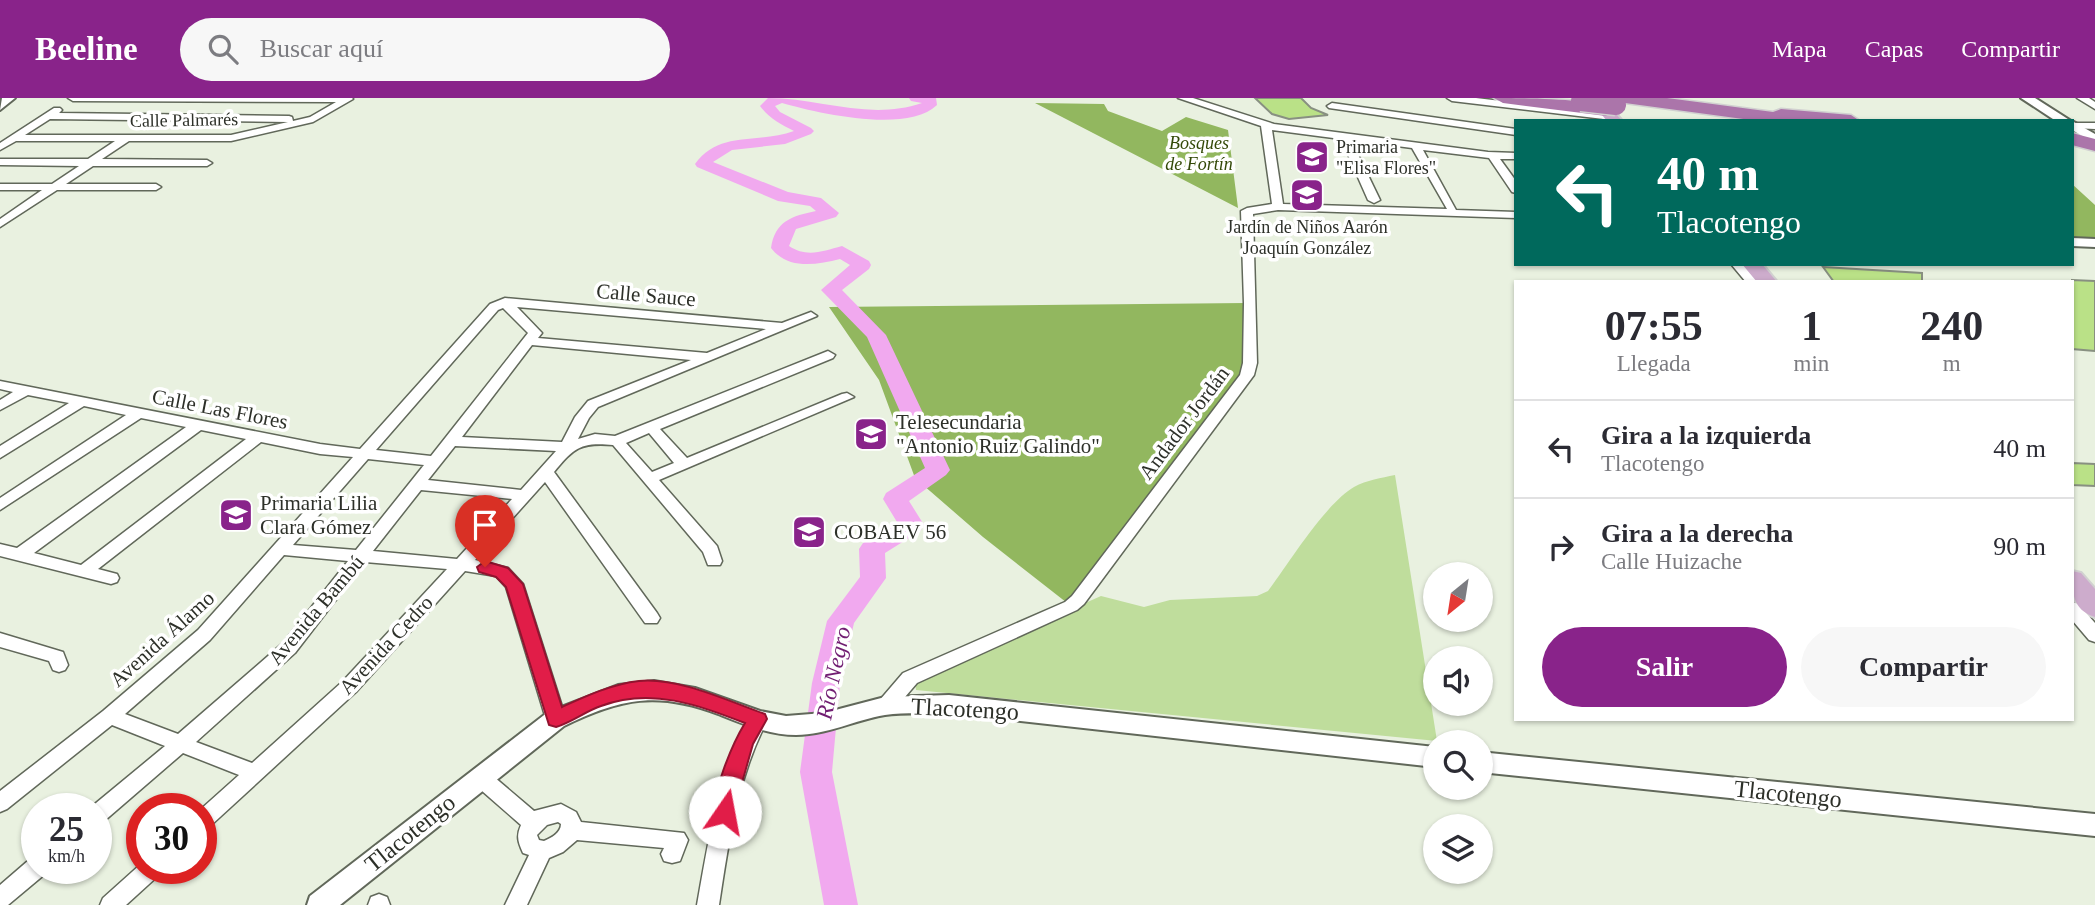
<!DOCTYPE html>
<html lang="es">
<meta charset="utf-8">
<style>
:root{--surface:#fff;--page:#f7f7f7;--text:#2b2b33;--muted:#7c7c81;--line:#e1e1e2;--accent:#89238a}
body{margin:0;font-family:Georgia,serif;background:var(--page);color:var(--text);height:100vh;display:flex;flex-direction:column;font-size:26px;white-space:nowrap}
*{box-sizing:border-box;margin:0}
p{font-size:23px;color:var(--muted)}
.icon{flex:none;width:38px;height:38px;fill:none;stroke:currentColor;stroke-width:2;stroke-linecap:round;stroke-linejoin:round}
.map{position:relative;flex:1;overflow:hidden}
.side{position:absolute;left:1514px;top:182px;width:560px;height:441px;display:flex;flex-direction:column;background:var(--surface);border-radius:0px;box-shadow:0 2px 5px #0004}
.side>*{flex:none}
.top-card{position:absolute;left:1514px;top:21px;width:560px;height:147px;border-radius:0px;box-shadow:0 2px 5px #0004;background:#00695c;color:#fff;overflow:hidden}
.needle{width:46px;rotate:210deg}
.fabs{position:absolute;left:1423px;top:464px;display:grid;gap:14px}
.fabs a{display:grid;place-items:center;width:70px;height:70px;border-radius:50%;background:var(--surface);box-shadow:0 2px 5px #0004;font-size:35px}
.speed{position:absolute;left:21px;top:695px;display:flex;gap:14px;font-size:35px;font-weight:700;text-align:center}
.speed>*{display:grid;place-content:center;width:91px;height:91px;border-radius:50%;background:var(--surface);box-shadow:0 2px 5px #0004;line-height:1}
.speed small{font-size:18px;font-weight:400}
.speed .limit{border:10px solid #d22;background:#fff;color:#111}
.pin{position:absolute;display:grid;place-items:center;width:60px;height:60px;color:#fff;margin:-72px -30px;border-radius:50% 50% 50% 0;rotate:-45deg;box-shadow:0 0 7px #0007}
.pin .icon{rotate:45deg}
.me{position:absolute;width:77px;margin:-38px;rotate:12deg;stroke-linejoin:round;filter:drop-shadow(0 0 5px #0008)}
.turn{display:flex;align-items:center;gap:24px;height:147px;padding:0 28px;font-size:32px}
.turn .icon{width:91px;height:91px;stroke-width:2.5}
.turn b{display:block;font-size:49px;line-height:60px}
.eta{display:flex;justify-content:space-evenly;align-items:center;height:119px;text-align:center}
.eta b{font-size:42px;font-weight:700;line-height:49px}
.button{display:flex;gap:14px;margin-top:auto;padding:14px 28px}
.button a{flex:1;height:80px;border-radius:42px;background:var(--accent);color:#fff;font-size:28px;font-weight:700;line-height:80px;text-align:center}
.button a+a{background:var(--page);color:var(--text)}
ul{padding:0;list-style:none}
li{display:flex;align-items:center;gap:21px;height:98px;padding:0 28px;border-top:2px solid var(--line)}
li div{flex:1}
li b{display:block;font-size:26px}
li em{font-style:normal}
header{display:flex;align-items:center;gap:42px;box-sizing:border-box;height:98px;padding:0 35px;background:var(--accent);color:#fff}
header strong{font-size:33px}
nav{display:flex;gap:38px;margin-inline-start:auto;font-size:24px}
.search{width:490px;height:63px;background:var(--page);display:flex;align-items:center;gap:18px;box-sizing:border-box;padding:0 24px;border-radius:38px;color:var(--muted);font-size:26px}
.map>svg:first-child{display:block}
.green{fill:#bfdd9c}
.forest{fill:#92b75f}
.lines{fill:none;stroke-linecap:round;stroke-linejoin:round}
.river{fill:#f1a9ef;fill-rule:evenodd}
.building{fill:#bae187;stroke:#889081;stroke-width:2}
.minor-casing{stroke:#61685a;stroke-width:3}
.tertiary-casing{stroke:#61685a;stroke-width:4}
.primary-casing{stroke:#d1d1d0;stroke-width:4}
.motorway-casing{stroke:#d1d1d0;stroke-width:3}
.minor{fill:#fff;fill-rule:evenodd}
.tertiary{fill:#fff;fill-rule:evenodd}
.primary{fill:#cdaccc;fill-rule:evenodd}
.motorway{fill:#ab75aa;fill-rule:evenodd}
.motorway-bridge-casing{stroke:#d1d1d0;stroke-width:23;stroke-linecap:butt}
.motorway-bridge{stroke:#ab75aa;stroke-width:20}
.route{fill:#e11d48;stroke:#92132f;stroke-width:2}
.labels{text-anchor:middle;stroke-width:7;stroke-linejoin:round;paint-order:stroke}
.far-street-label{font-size:18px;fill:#2d3029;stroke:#fff}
.far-park-label{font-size:18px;font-style:italic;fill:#334908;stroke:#fff}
.far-poi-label{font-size:18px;fill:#2d3029;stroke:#fff;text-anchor:start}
.street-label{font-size:21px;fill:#2d3029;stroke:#fff}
.poi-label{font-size:21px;fill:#2d3029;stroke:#fff;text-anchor:start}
.water-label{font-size:23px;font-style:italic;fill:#711e72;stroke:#fff}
.near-street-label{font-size:24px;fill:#2d3029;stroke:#fff}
</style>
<header>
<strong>Beeline</strong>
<div class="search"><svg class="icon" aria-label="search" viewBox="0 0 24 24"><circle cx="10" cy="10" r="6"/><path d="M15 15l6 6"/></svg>Buscar aquí</div>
<nav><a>Mapa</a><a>Capas</a><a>Compartir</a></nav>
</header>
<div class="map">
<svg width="2095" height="807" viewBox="0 0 2095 807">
<rect width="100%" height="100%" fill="#e9f1e0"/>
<path class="green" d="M1395 377 1437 643 916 592 915 584 1078 511 1083 506 1101 498 1144 509 1170 502 1257 498 1268 493C1289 465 1325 406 1354 389 1367 382 1381 380 1395 377Z"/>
<path class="forest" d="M1035 5 1104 6 1108 13 1162 33 1186 19 1228 32 1238 110Z
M2072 86 2095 107V142L2072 141Z
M1246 205 1247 277 1071 508 983 439 915 380 879 282 829 209Z"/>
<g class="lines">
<path class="river" d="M768 0C820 0 869 23 922 5L911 3 909 0H936L937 7C907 36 817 15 782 5L775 8 780 14 811 30 814 33 811 36 785 46 732 52 713 64 788 94 821 100 839 115 836 119 796 131 789 148C807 160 823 153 842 148L869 163 871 167 869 171 842 192 886 237 950 372 946 377 909 403 924 427 920 433 885 455 886 480 854 525 840 585 832 674 858 807H824L800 674 812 585 827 523 860 479 859 451 863 445 897 424 883 401 886 395 925 370 867 239 821 192 850 167 840 161C816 167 788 172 771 150 775 123 792 118 816 113L810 108 778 103 697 69 695 66C719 32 759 46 794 33 780 26 769 20 760 8Z"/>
</g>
<path class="building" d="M1255 0H1301L1311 10 1328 17 1289 21 1272 16Z
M1823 169 1922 175V184H1834Z
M2072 182 2095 183V253L2072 251Z
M2072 365 2095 366V388L2072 387Z"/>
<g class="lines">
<g class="minor-casing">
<path id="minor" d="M68 0H352L353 1 313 24 231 43H129L102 61 207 62 212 65 207 68H93L66 86H156L161 89 156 92H57L0 129V121L42 92H0V86H52L79 68 0 67V61H88L115 43H16L0 52V45L54 10H60L62 12 59 15 289 18 292 19 293 23 310 19 336 4 73 3ZM50 21 288 24 231 37H25Z
M1178 0H1193L1274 26 1488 54 1516 55V61H1500L1516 83V95L1512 94 1489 60 1423 52 1456 112 1516 114V120L1278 112 1253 116 1257 265 1254 277 1084 506 1077 512 917 585 893 613 886 615 879 613 877 608 879 603 903 575 1065 504 1072 498 1240 277 1243 265 1244 205 1241 113 1247 110 1272 106 1261 28ZM1272 32 1341 41 1368 102 1374 105 1380 102 1351 42 1412 50 1447 111 1283 106Z
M1447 0H1476L1612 16 1617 19 1612 22 1452 3Z
M2077 0H2089L2095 4V11Z
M1332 5 1516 31V37L1329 10 1327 8Z
M2074 25H2095V31L2072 30Z
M1731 166H1744L1759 184H1746Z
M505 200 782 225 811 214 817 218 598 309 589 320 578 341 595 336 615 338 828 253 835 257 833 260 660 331 687 360 842 296 847 295 854 299 659 382 717 448 722 463 720 467H708L703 454 613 347C580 344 574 350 554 374L657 515 660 520 657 525H645L545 384 475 462 508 470 523 486 566 621 563 626 556 629 549 626 546 621 506 489 496 478 465 473 356 594 208 730 201 733V711L239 677 183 655 103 724 96 727V710H90L165 648 112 627 7 711 0 714V693L103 613 198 532 353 359 320 356 261 344 98 471 117 476 119 480 117 484 111 486 0 458V446L17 450 186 329 141 320 0 412V400L126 317 84 308 0 360V348L69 305 28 297 0 312V302L13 294 0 291V283L320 346 360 351 490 206ZM517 209 766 231 707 255 538 240 542 235ZM503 210 528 235 431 358 376 352 498 212ZM532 247 691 262 588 303 575 319 562 344 462 339ZM201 332 246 341 81 467 34 455ZM649 335 674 365 652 374 626 345ZM455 348 556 353 521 392 428 382ZM368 361 424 367 356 452 293 447ZM421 392 512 401 457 461 373 453ZM284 457 348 463 283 545 178 636 125 616 210 542ZM365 464 447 471 342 584 252 665 196 644 295 555Z
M2072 504 2078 506 2095 525V544L2089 542 2072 522Z
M0 535 63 554 68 567 65 572 59 574 53 572 49 563 0 549Z
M758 613 765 616 768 621C737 680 729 742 719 807H697C709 740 718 676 751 616Z
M480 671 487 673 534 713 561 706 576 714 581 724 684 735 688 742 680 763 672 765 664 763 661 756 664 750 577 742 563 754 549 760 527 807H505L529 757 523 755C518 744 516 738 521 727L473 685 470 679 473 673ZM558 724 561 726C561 735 551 740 544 743L539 742 537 737 547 727Z
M37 759V770H47L45 776 8 807H0V787L29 762Z
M142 765V770H162L159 777 126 807H100L103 800Z
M379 796 387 799 390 807H368L371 799Z"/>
</g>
<g class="tertiary-casing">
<path id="tertiary" d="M2 0H15L0 12Z
M2021 0H2035L2071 23H2056Z
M2072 23 2095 36V45L2072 32Z
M2072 140 2095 141V149L2072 148Z
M654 583 695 590 760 613 786 618 824 615 885 599 949 597 1435 649V669L949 615C928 616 906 614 885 617 855 622 827 637 796 637 769 637 743 626 718 616 658 593 621 600 564 628L340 807H307L310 798 548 614 618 587Z
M1480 654 2095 716V738L1480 674Z"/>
</g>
<g class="primary-casing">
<path id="primary" d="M1588 0H1603L1622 23H1607Z
M1742 166H1762L1777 184H1757Z
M2072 473 2081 475 2095 491V519C2072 512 2072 493 2072 473Z"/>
</g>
<g class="motorway-casing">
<path id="motorway" d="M1494 0C1515 0 1603 0 1615 13L1606 18 1503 5Z
M1616 0H1667L1773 14 1781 11 1851 17 1860 23H1758L1625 5Z
M2072 35 2095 41V53L2072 47Z"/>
</g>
<use href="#minor" class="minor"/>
<use href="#tertiary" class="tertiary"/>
<use href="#primary" class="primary"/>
<use href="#motorway" class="motorway"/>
<g class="motorway-bridge-casing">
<path id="motorway-bridge" d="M1581 3 1616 7"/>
</g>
<use href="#motorway-bridge" class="motorway-bridge"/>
</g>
<path class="route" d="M485 463 508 470 523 486 562 609C586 598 612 586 639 583 678 579 728 603 765 616L767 621 753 646 732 720 725 723 717 720C708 700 734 643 745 625 698 607 651 589 601 608 586 613 572 624 556 629L549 627 506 489 496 479 479 474 477 469Z"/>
<defs>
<g id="school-square" transform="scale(1.75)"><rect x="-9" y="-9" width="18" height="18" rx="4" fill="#89238a" stroke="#fff"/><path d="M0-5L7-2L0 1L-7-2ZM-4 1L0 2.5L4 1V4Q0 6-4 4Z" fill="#fff"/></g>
</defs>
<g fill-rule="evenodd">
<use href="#school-square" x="1312" y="59"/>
<use href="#school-square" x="1307" y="97"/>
<use href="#school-square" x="871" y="336"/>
<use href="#school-square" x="236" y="417"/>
<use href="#school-square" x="809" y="434"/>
</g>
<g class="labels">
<g class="far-street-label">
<text transform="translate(184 22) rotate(-1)" y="6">Calle Palmarés</text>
</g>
<g class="far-park-label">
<text x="1199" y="51">Bosques<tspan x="1199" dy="21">de Fortín</tspan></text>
</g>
<g class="far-poi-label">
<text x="1336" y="55">Primaria<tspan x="1336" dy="21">"Elisa Flores"</tspan></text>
<text x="1307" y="135" text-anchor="middle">Jardín de Niños Aarón<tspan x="1307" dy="21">Joaquín González</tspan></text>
</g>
<g class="street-label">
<text transform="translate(646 197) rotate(5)" y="7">Calle Sauce</text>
<text transform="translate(220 311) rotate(11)" y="7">Calle Las Flores</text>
<text transform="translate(1184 325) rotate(-53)" y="7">Andador Jordán</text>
<text transform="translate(316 512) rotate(-50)" y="7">Avenida Bambú</text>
<text transform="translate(162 541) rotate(-42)" y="7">Avenida Álamo</text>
<text transform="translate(386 547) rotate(-47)" y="7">Avenida Cedro</text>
</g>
<g class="poi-label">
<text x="896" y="331">Telesecundaria<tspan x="896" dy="24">"Antonio Ruiz Galindo"</tspan></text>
<text x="260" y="412">Primaria Lilia<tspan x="260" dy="24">Clara Gómez</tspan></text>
<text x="834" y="441">COBAEV 56</text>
</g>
<g class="water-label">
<text transform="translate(833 575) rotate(-78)" y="8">Río Negro</text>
</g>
<g class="near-street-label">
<text transform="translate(965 611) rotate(3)" y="8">Tlacotengo</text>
<text transform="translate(1788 696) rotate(6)" y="8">Tlacotengo</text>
<text transform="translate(410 735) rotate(-39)" y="8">Tlacotengo</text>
</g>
</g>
</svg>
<div class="fabs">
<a><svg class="needle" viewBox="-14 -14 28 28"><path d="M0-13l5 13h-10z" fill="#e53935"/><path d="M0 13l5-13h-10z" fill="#7c7c81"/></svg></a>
<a><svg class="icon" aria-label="sound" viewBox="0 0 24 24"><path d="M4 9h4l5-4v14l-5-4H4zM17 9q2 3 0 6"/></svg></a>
<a><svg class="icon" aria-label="search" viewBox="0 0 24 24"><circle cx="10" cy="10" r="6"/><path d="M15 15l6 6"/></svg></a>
<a><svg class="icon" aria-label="layers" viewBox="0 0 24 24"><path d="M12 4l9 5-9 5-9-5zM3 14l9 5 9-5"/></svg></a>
</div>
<div class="speed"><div>25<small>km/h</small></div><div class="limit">30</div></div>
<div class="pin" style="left:485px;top:469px;background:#d93025"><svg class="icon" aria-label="arrive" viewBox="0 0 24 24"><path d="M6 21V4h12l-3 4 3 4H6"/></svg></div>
<svg class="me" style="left:725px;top:714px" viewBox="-20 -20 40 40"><circle r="19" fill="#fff"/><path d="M0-13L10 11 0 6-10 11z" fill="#e11d48"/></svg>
<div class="top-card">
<div class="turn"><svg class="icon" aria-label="left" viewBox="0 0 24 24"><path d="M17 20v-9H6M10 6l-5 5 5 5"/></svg><div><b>40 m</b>Tlacotengo</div></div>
</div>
<section class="side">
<div class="eta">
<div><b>07:55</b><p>Llegada</p></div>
<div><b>1</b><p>min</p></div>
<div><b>240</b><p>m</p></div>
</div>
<ul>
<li><svg class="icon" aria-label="left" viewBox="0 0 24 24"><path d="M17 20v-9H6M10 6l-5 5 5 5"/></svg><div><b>Gira a la izquierda</b><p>Tlacotengo</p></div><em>40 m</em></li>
<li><svg class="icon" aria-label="right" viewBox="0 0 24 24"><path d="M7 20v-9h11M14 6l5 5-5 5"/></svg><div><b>Gira a la derecha</b><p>Calle Huizache</p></div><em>90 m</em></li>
</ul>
<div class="button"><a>Salir</a><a>Compartir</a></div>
</section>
</div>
